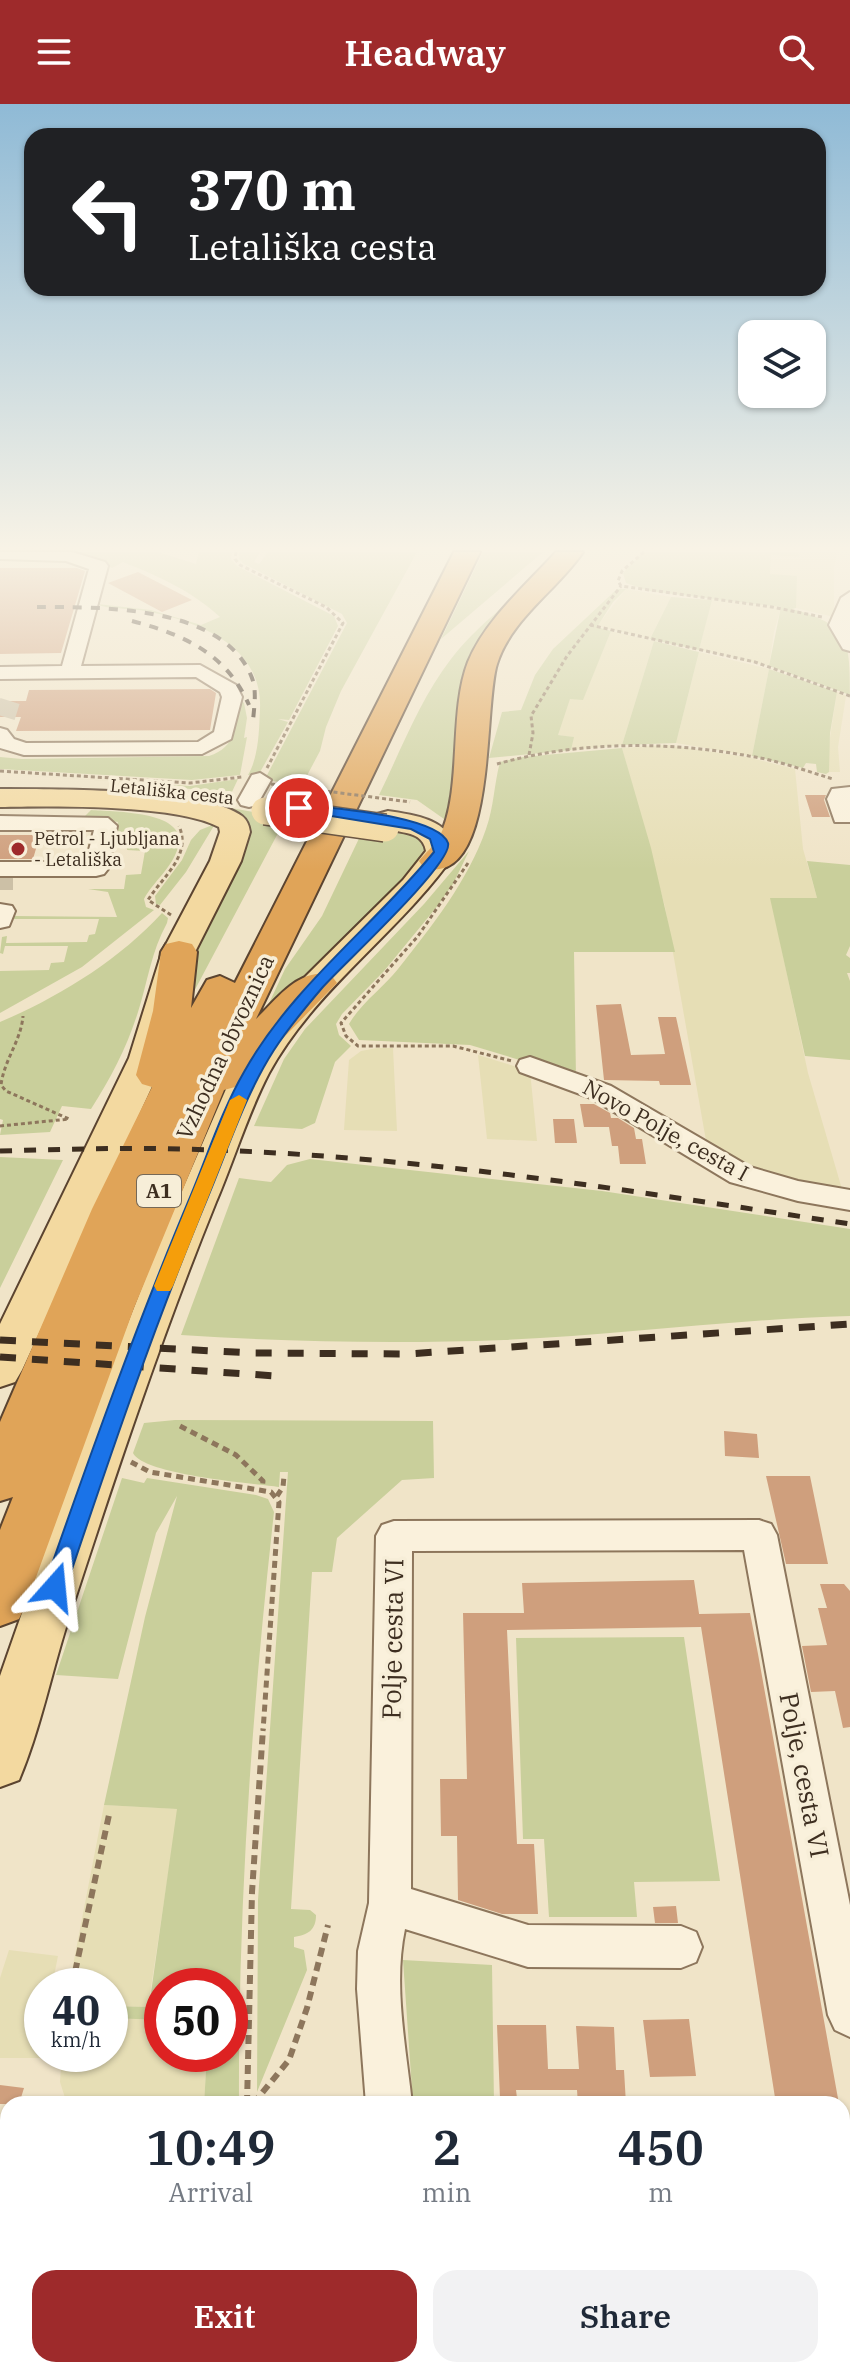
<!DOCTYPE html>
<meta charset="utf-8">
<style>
:root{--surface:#fff;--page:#f2f2f3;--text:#1f2937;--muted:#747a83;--accent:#9e2a2b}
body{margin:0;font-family:"IBM Plex Serif",serif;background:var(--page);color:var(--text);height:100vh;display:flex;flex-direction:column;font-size:30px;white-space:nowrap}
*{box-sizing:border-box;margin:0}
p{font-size:26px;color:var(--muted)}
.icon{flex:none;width:44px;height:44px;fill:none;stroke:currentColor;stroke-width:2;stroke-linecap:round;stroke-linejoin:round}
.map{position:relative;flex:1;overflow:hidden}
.sheet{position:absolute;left:0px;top:1992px;width:850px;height:282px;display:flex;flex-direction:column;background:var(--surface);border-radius:24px 24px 0 0;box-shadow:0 2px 6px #0004}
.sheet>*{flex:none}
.banner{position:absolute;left:24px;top:24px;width:802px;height:168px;border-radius:24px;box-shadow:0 2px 6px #0004;background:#202124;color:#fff;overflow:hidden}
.fabs{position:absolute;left:738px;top:216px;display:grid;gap:16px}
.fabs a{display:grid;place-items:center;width:88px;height:88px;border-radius:16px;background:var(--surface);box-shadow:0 2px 6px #0004;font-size:40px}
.speed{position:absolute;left:24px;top:1864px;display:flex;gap:16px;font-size:40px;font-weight:700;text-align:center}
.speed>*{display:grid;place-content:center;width:104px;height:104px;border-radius:50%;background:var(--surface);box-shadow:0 2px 6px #0004;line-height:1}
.speed small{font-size:20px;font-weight:400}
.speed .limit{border:12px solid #d22;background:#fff;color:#111}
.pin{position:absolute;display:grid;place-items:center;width:68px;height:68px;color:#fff;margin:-34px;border:4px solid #fff;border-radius:50%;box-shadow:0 2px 8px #0007}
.me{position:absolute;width:88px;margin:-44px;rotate:18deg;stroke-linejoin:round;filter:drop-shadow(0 0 6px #0008)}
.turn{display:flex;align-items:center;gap:28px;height:168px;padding:0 32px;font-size:36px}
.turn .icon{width:104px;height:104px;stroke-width:2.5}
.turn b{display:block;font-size:56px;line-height:68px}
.eta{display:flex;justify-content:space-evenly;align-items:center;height:136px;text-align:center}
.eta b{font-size:48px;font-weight:600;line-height:56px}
.cta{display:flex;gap:16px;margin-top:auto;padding:16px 32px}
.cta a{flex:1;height:92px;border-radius:24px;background:var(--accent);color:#fff;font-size:32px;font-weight:600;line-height:92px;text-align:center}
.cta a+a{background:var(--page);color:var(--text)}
header{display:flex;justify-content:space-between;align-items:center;height:104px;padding:0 32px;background:var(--accent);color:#fff;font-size:36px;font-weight:600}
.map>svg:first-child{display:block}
.farmland{fill:#e6deb5}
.green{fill:#c9cf9b}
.building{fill:#cf9f7d}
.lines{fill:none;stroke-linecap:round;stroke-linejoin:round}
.minor-tunnel-far1{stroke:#ccc0a6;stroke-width:20;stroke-dasharray:20 10;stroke-linecap:butt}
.minor-tunnel{stroke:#ccc0a6;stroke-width:26;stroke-dasharray:26 13;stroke-linecap:butt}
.minor-casing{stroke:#8d765c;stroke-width:4}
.major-casing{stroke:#5b4430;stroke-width:4}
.highway-casing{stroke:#5b4430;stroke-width:4}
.path-far2{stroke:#8d765c;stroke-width:3;stroke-dasharray:4 3;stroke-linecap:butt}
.path-far1{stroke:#8d765c;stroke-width:5;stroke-dasharray:7 5;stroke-linecap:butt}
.path{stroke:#8d765c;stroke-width:6;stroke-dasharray:9 6;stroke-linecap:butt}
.minor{fill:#faf1dc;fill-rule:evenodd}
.major{fill:#f3d9a0;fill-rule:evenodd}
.highway{fill:#e0a458;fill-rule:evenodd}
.rail-far2{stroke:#3d2e20;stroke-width:4;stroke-dasharray:9 9;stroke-linecap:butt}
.rail-far1{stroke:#3d2e20;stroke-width:5;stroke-dasharray:12 12;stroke-linecap:butt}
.rail{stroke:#3d2e20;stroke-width:7;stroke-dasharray:16 16;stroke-linecap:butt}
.major-bridge-casing{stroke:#5b4430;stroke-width:30;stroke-linecap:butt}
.path-bridge{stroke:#8d765c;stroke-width:3;stroke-dasharray:4 3;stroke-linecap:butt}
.major-bridge{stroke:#f3d9a0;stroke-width:27}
.route{fill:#1a73e8;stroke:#114b97;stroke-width:2}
.slow{fill:#f59e0b}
.poi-dot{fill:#9e2a2b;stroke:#f7eed8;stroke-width:3}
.labels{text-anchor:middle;stroke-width:7;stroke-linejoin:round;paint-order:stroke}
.far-street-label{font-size:18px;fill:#3d2e20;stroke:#f7eed8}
.far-poi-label{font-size:18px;fill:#3d2e20;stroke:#f7eed8;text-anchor:start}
.shield{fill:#f7eed8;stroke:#756857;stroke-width:2}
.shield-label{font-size:20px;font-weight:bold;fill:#3d2e20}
.street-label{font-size:22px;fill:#3d2e20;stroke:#f7eed8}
.near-street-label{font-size:26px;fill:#3d2e20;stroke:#f7eed8}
</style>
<header><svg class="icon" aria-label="menu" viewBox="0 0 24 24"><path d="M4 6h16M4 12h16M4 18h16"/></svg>Headway<svg class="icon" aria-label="search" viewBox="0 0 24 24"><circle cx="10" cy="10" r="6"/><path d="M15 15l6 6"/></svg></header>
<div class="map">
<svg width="850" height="2273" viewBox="0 0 850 2273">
<rect width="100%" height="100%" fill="#f0e4c8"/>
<path class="farmland" d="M798 448H837L834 464V513L796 504 795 498 770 470 771 451 798 453Z
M626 485 671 493 650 535 597 522Z
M712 493 781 503 774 528 769 562 699 546Z
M611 527 654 537 622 641 571 646 573 633 558 631 560 617 570 594 583 595Z
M699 548 769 565 752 652 676 639Z
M837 588 846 592 838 643 840 668H829L828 646Z
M666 641 747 653 795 665 803 745 817 794 771 795 808 969 844 1092 799 1084 708 1048 665 803 622 644Z
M377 944H393L397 1027 344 1026 349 956 361 947Z
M478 951 530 967 537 1037 487 1035Z
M104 1701 178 1705 148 1903 110 1902V1882H69Z
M9 1846 58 1852 52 1882H42L40 1954H0V1874Z
M110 1914 162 1916V1950H207L204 2000H67L60 1978 62 1950H110Z"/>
<path class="green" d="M65 448H158L196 460 199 448H232L231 455 237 462 334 512 338 522 289 616 278 615 288 618 259 670 248 671C259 652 259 626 260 605 263 542 198 517 145 507 130 504 108 506 97 500L151 506 201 521 220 513C192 487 158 472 123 458L112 464 97 456Z
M239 448H260L254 458 259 460 268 448H417L341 587 326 623 320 647 302 681 273 677 266 673 347 519 342 510 244 460 239 455Z
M483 448H543L441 535Z
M643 448H798L799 453 771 451 770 470 797 472 796 504 792 505C849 521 850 535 850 591L769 562 781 503 649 487 626 479 623 469Z
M531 479 504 511 450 709 444 715 417 696 379 691C401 646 420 595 451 555 473 526 503 503 531 479Z
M617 485H626L613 498 597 523 611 527 583 596 570 595 558 631 574 633 571 646 489 654 502 608 521 606 535 571 553 545Z
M671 493 712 496 699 546 650 535Z
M654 537 699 548 676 639 622 641Z
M769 565 837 588 830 629 829 668 826 670 817 668 816 660 806 659 803 664 752 652Z
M239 595 244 599 247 614 244 634 247 633 240 671 192 676 0 665V653L22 655 209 652C237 643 235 622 239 595Z
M622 644 651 744 675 848H574L576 973 470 941 359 936 349 920C361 899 383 884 398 865 432 822 468 777 486 725 494 703 494 680 500 658L523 653Z
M0 670 190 682 238 675 231 690 141 679Z
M231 704 286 714 181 912 186 864 205 813 250 730C251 716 241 710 229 707Z
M91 706C112 708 189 706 178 743 173 763 153 778 144 795L146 803 154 806 82 863 0 909V867L49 866 51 859 64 858 68 842H5L3 850 0 849 2 833 7 832 6 839 87 838 89 831 95 830 99 815H12L10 823 7 822 10 806 14 805 13 812 117 813 108 788 88 785H124L126 771 141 770 145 747 127 746 128 738 114 730 118 718 84 713Z
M215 720 186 768 160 801 156 800 155 792 182 756 191 736 200 726Z
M364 724 417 731 426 739 427 754 258 923 285 865 322 812Z
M469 747 453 780 435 805 384 867 342 910 336 920 339 931 351 942 335 958 315 1019 302 1025 254 1022 284 955 305 925 424 800Z
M807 757 850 761V842L846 851 850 854V869H847L850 877V956L805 952 770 794H817Z
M162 809 168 814 167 819C151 848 148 877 138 908 127 943 111 974 91 1005L62 1002 50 1028 0 1031 3 1016 0 1015V918C59 893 119 856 162 809Z
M0 1053 63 1056 0 1184Z
M310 1055 602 1087 850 1125V1212C734 1215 619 1231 504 1236 396 1240 288 1238 181 1231L239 1074 271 1078 287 1061Z
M175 1316 433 1317 434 1374 402 1376 337 1434 332 1468H312L291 1805 310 1806 316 1811C316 1826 308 1831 294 1833V1843L304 1846 307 1866 257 1988 258 1796 288 1368H280L279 1383C251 1379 144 1371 133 1349L144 1319Z
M122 1374 144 1379 147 1374 256 1391 268 1395 274 1408C252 1605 238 1802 239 2000H204L207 1950H230V1882H162V1916L110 1914V1902L149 1903 177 1705 104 1701 145 1513 177 1392 156 1429 118 1575 56 1571Z
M684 1533 720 1777 634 1778 637 1813H549L544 1735H523L516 1534Z
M403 1856 492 1861 494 2000H413Z"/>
<path class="building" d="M0 464H77L85 467 61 549 0 550Z
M138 468 192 496 162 508 108 479Z
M210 585 216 589 210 626 16 627 21 613H0V597H26L29 586Z
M805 691H826L824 696 830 713H812Z
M0 731H40L33 755H0Z
M621 900 631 951 665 950 658 913H676L691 981H660L659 977 604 976 596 901Z
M580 1000H594L610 1009 611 1014H618L634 1024 636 1035H642L646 1060H620L618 1042H612L609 1023H584Z
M553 1015H574L577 1039H555Z
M724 1327 757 1330 759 1354 725 1352Z
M766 1372H810L828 1460H786Z
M694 1476 701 1523 507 1526 517 1740H534L538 1810H502L458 1796 457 1732H441L440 1675H467L463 1509H524L522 1479Z
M820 1480H844L850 1487V1623L843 1624 835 1587 811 1588 802 1542 827 1541 818 1504H827Z
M750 1509 758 1550 839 2000H776L699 1510Z
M676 1802 678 1819H655L653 1803Z
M689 1915 696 1972 650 1973 643 1916Z
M497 1921H546L548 1965H579L576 1922 614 1923 616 1966H624L626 2000H578L577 1986H516L517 1994H500Z
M0 1981 24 1984 19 2000H0Z"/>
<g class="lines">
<path class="minor-tunnel-far1" d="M5 613 10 597"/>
<path class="minor-tunnel" d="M0 773H13"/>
<g class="minor-casing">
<path id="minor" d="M0 448H72L105 458 108 462 81 562 200 561 236 581 242 593 231 635 202 650 24 651 0 644V624L7 626 14 635 26 639 198 638 214 628 222 593 220 588 196 573 0 575V563L62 562 89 465 66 457 0 455Z
M850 488V547L843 545 829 521 841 494Z
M260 669 271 676 257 701 249 703 241 701 238 696 252 671Z
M850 683V718H835L827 695 832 685Z
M0 712 108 714 117 722 108 765 104 770 96 772H0V758H86L94 726H0Z
M0 800 12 802 15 807 9 822 0 824Z
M530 953 611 982 750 1063 798 1077 850 1086V1106L798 1097 730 1078 591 994 520 968 517 962 520 956Z
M759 1416 771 1420 777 1431 850 1801V1933L835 1926 828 1911 744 1446 412 1447 411 1785 528 1821 681 1822 696 1828 702 1843 696 1858 681 1864 528 1863 405 1825C393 1881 406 1943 412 2000H366L357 1885 358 1847 369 1799 376 1432 382 1421 394 1417Z
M49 2266H99L98 2273H48Z
M372 2266H422V2273H372Z"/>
</g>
<g class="major-casing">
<path id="major" d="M0 685C49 685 205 684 242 712 247 716 249 721 250 728L241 757 195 848 165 954 22 1266 15 1278 0 1283V1220L129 954 162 848 210 757 220 728 219 723C176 700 52 702 0 703Z
M388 707C415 711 451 715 456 748 401 828 316 883 269 969 248 1009 234 1056 216 1098 160 1236 113 1378 67 1520 51 1571 40 1626 19 1676L0 1683V1572L86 1326 159 1140 233 969 267 919 306 872 403 776 426 747C422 720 385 734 373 716L377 710Z"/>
</g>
<g class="highway-casing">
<path id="highway" d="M454 448H480L256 915C277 895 299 863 331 871L337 879 235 983 224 986 134 1204 27 1498 19 1515 0 1522V1426L13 1393 0 1397V1318L92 1105 152 983 142 980 136 971 153 907 161 848 166 840 179 837 192 840 197 848 191 904 207 876 220 872 235 879Z
M556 448H583C557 486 511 515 497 560 483 603 498 783 424 764L419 757C425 749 434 742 439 734 463 686 448 610 468 558 485 516 526 481 556 448Z"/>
</g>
<path class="path-far2" d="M236 448 235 455 240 461 326 503 343 519 267 664
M644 448 622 467 618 477 621 482 772 503 822 513
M590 521 755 558 850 592
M529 651 533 629 531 612 567 552 621 482
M497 660C578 637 667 637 749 652 777 656 806 667 833 675
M0 667 190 679 242 673
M468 759 418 832 341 919 346 932 358 942H453L512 957
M171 811 148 796C162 773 192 752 179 722
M0 1022 69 1015 6 987 1 981C4 956 21 937 23 912"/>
<path class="path-far1" d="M180 1322 236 1351 263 1377 262 1386
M131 1358 150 1368 271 1388 279 1398 263 1627
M277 1392 283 1383 284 1372"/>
<path class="path" d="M72 1882 109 1711
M247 2000 252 1788 263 1625
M253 2000 289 1956 307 1904 328 1821
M842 2091H850
M842 2159H850
M232 2266V2273
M599 2266 600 2273"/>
<use href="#minor" class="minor"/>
<use href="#major" class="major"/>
<use href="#highway" class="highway"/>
<path class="rail-far2" d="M37 503C102 503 224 501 252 574 257 587 254 604 253 617
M132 517C183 530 227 550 249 601"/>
<path class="rail-far1" d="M0 1047C71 1045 141 1043 212 1046 426 1053 639 1088 850 1120"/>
<path class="rail" d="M0 1236 254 1249 407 1250 850 1220
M0 1253 276 1272"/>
<g class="major-bridge-casing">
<path id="major-bridge" d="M265 707 385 724"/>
</g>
<path class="path-bridge" d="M271 680 410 698"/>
<use href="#major-bridge" class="major-bridge"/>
</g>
<linearGradient id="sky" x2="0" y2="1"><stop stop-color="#8fbad6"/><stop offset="0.58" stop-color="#f8f3e6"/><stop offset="1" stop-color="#f8f3e6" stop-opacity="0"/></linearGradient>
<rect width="850" height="766" fill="url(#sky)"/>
<path class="route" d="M299 700C327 704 438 711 448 739 454 759 340 863 322 884 305 904 288 924 274 946 245 991 228 1045 207 1095 154 1222 110 1352 66 1483L63 1490 55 1492 47 1490 44 1483C90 1351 137 1219 191 1091 208 1050 222 1006 244 968 292 882 373 823 434 748L430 735 411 725 294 706V701Z"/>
<path class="slow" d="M239 991 247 996 173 1182 170 1187H157L154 1182 230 996Z"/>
<circle class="poi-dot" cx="18" cy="745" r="8"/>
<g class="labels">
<g class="far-street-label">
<text transform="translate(172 688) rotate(6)" y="6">Letališka cesta</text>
</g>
<g class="far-poi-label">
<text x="34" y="741">Petrol - Ljubljana<tspan x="34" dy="21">- Letališka</tspan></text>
</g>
<rect class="shield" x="137" y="1071" width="44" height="32" rx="6"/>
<g class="shield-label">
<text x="159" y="1094">A1</text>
</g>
<g class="street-label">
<text transform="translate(225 943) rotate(-65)" y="8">Vzhodna obvoznica</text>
<text transform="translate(666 1026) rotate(29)" y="8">Novo Polje, cesta I</text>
</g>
<g class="near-street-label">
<text transform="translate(393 1535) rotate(-89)" y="9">Polje cesta VI</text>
<text transform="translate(804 1671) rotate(79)" y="9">Polje, cesta VI</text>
</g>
</g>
</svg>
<div class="fabs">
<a><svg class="icon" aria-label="layers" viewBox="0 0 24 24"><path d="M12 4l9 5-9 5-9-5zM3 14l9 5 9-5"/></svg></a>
</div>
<div class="speed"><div>40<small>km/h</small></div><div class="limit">50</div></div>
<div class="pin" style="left:299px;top:704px;background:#d93025"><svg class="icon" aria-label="arrive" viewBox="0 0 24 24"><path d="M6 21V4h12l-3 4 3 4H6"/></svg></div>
<svg class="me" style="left:55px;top:1483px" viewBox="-20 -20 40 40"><path d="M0-17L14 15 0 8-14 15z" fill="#1a73e8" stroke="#fff" stroke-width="4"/></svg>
<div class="banner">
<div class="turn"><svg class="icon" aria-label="left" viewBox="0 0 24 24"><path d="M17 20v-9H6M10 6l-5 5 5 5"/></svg><div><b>370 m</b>Letališka cesta</div></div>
</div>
<section class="sheet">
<div class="eta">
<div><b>10:49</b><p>Arrival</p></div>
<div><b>2</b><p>min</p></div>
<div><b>450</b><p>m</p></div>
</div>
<div class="cta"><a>Exit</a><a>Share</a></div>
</section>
</div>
